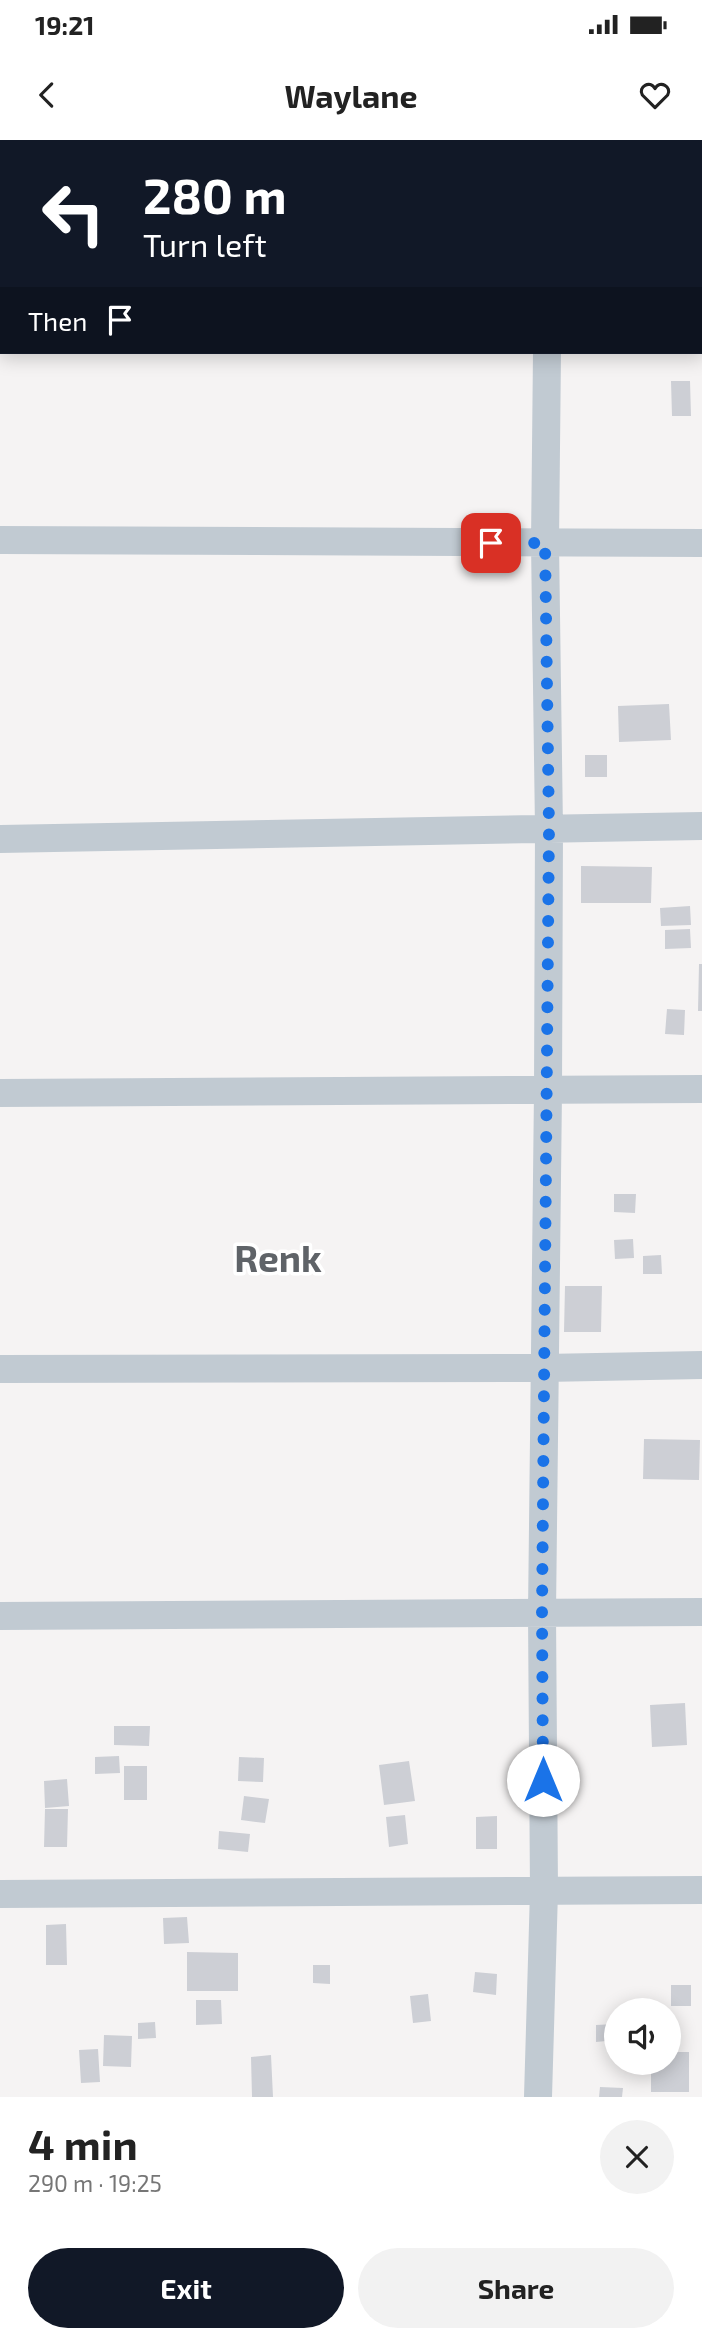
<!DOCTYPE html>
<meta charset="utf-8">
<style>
:root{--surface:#fff;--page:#f2f2f2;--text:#222;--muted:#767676;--accent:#111827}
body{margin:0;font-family:"Exo 2",sans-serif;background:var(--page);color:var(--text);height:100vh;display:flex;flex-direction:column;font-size:26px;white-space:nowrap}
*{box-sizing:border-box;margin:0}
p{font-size:23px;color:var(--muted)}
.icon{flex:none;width:38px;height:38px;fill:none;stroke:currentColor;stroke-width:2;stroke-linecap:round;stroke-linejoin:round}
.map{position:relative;height:1957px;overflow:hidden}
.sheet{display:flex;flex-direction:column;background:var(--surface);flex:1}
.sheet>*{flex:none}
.banner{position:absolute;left:0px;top:0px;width:704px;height:214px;box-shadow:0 4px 18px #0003;background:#111827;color:#fff;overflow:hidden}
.tools{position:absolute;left:604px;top:1858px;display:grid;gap:14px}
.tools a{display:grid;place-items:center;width:77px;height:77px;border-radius:50%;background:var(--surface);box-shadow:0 4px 18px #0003;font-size:35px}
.pin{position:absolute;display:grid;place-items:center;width:60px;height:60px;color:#fff;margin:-30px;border-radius:14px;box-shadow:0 4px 10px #0006}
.me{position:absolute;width:77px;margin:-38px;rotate:0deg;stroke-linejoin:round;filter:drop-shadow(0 0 5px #0008)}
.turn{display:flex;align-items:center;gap:24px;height:147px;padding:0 28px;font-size:32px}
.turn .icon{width:91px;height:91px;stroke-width:2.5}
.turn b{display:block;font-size:49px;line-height:60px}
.then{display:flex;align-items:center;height:66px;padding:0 28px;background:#0003;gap:14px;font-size:26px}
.round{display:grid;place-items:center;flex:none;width:74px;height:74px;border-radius:37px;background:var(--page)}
.overview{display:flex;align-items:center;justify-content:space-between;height:119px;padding:0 28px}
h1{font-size:42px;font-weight:700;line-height:52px}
.cta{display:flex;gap:14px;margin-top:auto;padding:14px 28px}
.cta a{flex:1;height:80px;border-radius:42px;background:var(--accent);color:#fff;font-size:28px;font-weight:700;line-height:80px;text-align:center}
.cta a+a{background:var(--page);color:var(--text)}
.status{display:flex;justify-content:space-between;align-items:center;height:49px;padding:0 35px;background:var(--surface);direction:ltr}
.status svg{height:19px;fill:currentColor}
header{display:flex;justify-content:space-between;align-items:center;height:91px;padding:0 28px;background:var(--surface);font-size:32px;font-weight:700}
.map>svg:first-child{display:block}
.building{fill:#cdcfd5}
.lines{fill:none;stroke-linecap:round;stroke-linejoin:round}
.minor{stroke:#c1cad2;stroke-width:28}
.route{stroke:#1a73e8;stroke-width:12;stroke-dasharray:0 21.6}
.labels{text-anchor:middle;stroke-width:7;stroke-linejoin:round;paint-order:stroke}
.town-label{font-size:37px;font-weight:bold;fill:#5f6368;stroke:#fff}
</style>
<div class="status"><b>19:21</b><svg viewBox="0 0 49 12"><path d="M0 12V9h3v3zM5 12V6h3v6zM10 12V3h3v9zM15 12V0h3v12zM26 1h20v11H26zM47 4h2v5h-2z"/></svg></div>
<header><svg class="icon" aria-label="back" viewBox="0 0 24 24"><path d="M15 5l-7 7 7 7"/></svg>Waylane<svg class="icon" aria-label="heart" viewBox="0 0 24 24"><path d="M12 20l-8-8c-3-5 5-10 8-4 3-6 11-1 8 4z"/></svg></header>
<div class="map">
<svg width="702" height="1957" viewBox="0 0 702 1957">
<rect width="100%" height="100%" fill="#f5f3f3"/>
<path class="building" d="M671 241H690L691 276H672Z
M669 564 671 600 619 602 618 566Z
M585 615H607V637H585Z
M581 726 652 727 651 763H581Z
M690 766 691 785 661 786 660 768Z
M690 789 691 808 665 809V790Z
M699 824H702V871H698Z
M667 869 685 870 684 895 665 894Z
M614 1054H636L635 1073 614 1072Z
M633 1099 634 1118 615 1119 614 1100Z
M661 1115 662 1134H643V1116Z
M565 1146H602L601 1192H564Z
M644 1299 700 1300 699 1340 643 1339Z
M685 1563 687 1605 652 1607 650 1565Z
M114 1586H150L149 1606 114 1605Z
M119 1616 120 1633 95 1634V1617Z
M239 1617 264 1618 263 1642 238 1641Z
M409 1621 415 1661 384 1665 379 1625Z
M124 1626H147V1660H124Z
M67 1639 69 1666 45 1668 44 1641Z
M244 1656 269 1659 265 1683 241 1680Z
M45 1669H68L67 1707H44Z
M405 1675 408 1704 389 1707 386 1677Z
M497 1676V1709H476V1677Z
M219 1691 250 1694 248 1712 218 1709Z
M187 1777 189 1803 164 1804 163 1778Z
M66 1784 67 1825H46V1785Z
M187 1812 238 1813V1851H187Z
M313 1825H330V1844L313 1843Z
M475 1832 497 1834 496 1855 473 1852Z
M671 1845H691V1866H671Z
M428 1854 431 1881 413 1883 410 1856Z
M196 1860H221L222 1884 196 1885Z
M155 1882 156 1898 138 1899V1883Z
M616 1884V1900L596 1902V1885Z
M104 1895 132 1896 131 1927 103 1926Z
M98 1909 100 1942 81 1943 79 1910Z
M668 1912H689V1952H651V1923H668Z
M271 1915 273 1957H252L251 1917Z
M600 1947 623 1948 622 1957H599Z"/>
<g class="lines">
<path class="minor" d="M545 0V2
M0 153H2
M0 400 702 403
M0 699 702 686
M0 953 702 949
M0 1229 544 1228 702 1225
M0 1476 702 1472
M0 1754 702 1750
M538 1957 544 1751 542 1473 548 951 549 689 545 403 547 212"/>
</g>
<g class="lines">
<path class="route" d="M491 403H545L549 688 542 1473 543 1640"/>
</g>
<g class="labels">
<g class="town-label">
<text x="278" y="1132">Renk</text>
</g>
</g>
</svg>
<div class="tools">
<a><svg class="icon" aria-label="sound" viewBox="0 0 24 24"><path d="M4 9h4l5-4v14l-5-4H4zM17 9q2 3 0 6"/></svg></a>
</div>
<div class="pin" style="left:491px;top:403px;background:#d93025"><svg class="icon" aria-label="arrive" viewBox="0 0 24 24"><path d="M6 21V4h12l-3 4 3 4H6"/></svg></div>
<svg class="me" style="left:543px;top:1640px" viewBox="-20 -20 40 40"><circle r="19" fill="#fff"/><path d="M0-13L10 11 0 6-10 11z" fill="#1a73e8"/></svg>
<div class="banner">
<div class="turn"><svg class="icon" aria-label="left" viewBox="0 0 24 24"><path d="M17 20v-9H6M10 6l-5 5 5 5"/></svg><div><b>280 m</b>Turn left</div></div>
<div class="then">Then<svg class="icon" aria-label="arrive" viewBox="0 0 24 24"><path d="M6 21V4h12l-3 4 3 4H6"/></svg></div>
</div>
</div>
<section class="sheet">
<div class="overview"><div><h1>4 min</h1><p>290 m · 19:25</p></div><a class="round"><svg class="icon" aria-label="close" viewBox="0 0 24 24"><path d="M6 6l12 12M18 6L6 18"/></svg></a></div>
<div class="cta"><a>Exit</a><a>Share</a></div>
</section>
